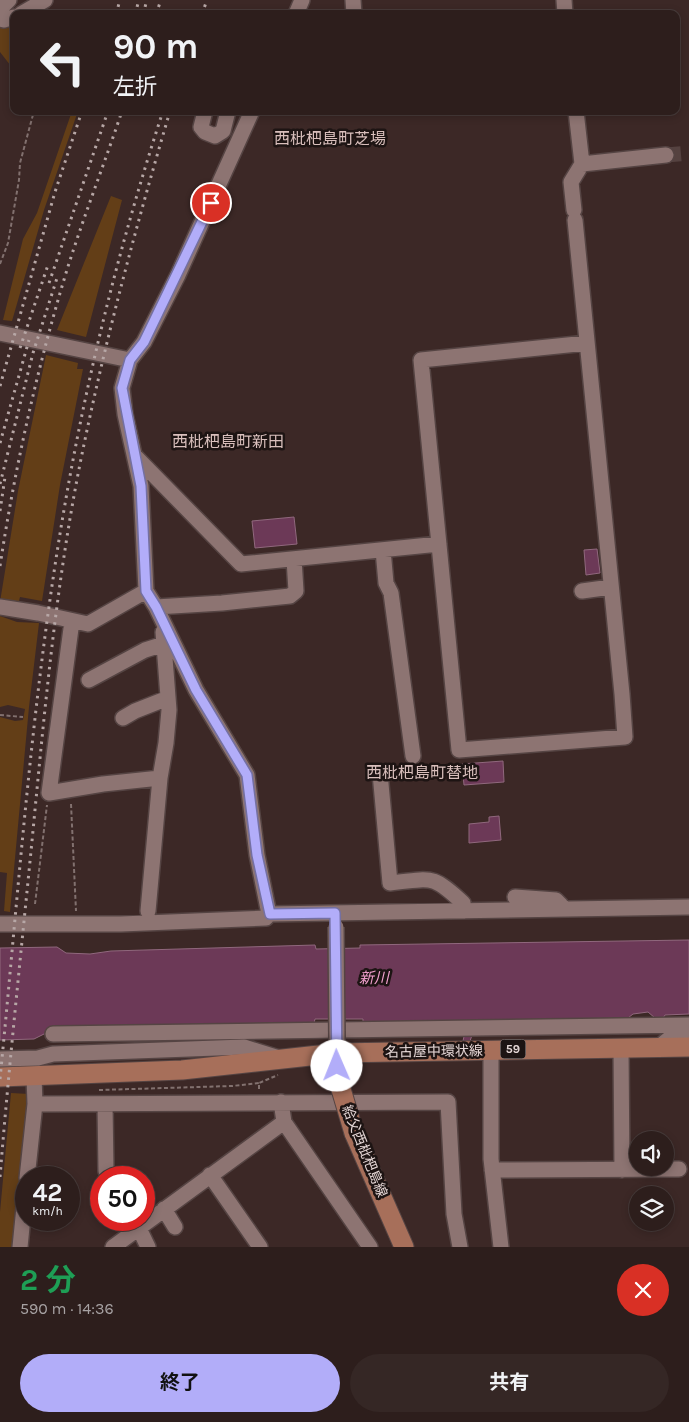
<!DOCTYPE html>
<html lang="ja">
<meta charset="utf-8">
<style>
:root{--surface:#2d1e1c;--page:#352725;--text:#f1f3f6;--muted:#a7a2a3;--line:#483c3b;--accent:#b2adf9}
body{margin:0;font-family:Karla,"Noto Sans JP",sans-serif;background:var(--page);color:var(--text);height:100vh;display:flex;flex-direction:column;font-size:19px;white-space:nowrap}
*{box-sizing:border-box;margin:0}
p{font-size:16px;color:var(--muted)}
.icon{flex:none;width:28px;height:28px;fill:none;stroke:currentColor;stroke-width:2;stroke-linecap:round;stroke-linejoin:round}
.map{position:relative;height:1247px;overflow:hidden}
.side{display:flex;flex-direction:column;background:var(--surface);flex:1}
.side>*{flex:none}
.banner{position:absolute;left:10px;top:10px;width:670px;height:105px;border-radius:10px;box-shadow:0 2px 8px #0003,0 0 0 1px var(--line);background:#2d1e1c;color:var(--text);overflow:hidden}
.buttons{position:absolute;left:629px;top:1131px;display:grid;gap:10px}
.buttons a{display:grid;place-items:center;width:45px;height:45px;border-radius:50%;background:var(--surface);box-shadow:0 2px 8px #0003,0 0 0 1px var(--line);font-size:25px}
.speed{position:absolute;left:15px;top:1166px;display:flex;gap:10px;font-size:25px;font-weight:700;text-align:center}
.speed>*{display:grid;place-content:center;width:65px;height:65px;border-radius:50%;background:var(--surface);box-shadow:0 2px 8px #0003,0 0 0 1px var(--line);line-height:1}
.speed small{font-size:12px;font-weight:400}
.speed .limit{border:8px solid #d22;background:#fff;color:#111}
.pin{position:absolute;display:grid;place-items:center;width:42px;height:42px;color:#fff;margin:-21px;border:2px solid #fff;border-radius:50%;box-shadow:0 1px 5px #0007}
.me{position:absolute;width:55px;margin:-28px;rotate:359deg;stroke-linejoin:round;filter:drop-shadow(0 0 4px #0008)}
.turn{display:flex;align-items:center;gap:18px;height:105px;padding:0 20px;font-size:22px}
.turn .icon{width:65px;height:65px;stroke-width:2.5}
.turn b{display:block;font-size:35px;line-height:42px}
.round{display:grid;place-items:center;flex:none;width:52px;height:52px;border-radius:26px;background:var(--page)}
.headline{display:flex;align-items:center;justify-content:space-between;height:85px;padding:0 20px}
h1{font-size:30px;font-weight:700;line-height:38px;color:#1e9e55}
.primary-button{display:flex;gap:10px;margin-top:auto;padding:10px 20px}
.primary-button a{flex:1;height:58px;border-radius:30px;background:var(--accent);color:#111;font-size:20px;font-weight:700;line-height:58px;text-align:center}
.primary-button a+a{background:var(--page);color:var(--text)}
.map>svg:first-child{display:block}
.green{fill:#633e17}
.water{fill:#6c3957;stroke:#90687d}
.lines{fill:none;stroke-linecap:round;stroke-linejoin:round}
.minor-tunnel{stroke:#554240;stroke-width:15;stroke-dasharray:15 8;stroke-linecap:butt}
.minor-casing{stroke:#554443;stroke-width:18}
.major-casing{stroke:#554443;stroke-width:21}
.path{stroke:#82716f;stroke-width:2;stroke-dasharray:4 2.5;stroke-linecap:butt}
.minor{stroke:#8d7472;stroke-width:15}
.major{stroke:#a76f5a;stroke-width:19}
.rail{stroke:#b7a7a6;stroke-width:3;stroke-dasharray:2.5 5;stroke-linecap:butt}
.minor-bridge-casing{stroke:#554443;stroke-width:18;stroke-linecap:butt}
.major-bridge-casing{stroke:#554443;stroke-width:21;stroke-linecap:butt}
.minor-bridge{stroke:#8d7472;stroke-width:15}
.major-bridge{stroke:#a76f5a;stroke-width:19}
.route-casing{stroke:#7470a2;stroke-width:12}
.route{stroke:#b2adf9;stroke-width:9}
.labels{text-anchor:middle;stroke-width:5;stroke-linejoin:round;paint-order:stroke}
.shield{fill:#1d1413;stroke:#a99c9c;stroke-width:1}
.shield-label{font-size:12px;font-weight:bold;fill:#e5d7d6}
.street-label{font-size:14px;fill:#e5d7d6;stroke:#1d1413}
.water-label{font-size:15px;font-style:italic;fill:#f2a0ce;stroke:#1d1413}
.quarter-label{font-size:16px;fill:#d9bfbc;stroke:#1d1413}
</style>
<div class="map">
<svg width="689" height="1247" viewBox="0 0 689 1247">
<rect width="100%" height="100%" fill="#3c2826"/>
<path class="green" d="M0 25 14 27V70L0 52Z
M72 111H78L44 210 12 321 3 320 23 239 37 213Z
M111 196 122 200 86 337 57 330Z
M46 355 78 363 77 369H83L60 485 42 601 20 597 19 601 0 602 18 491Z
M0 616 17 622 39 623 29 707 10 912 4 911 7 873 0 872V717L15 721 23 720 25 709 8 705 0 707Z
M11 1093 29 1094 14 1247H0V1212Z"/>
<path class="water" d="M294 517 297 544 255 548 252 521Z
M597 549 600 573 586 575 584 550Z
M503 761 504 782 464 785 462 764Z
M499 816 501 840 469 843V824L489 822V817Z
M689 940V1014L665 1015 663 1018H655L648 1012 633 1014 628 1018 477 1021 470 1041H463L467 1023 363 1022V1019H315L314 1023 54 1029 34 1039 0 1040V948L57 947 66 953 90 954 111 951 315 945 316 949 360 948V945Z"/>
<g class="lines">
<path class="minor-tunnel" d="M666 155 689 153"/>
<g class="minor-casing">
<path id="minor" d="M353 0 354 14
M564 0 565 14
M0 9 9 0
M21 14 45 0
M296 14 302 0
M0 19 4 20 14 17
M205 111 201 127 205 132 215 136 223 131 228 111
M252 111 178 275 144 342 130 360 122 388 125 414 141 486 146 591 156 607 196 690 247 775 257 855 269 914
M582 164 666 155
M574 210 571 182 582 164 576 111
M575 220 622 694 625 737 459 750 421 360 587 343
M0 333 130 360
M135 456 241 564 439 544
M383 550 386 583 391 593 413 756
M582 591 611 587
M0 607 38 613 88 624 146 591
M156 607 222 603 290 596 296 591 294 559
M72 621 49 793 103 784 160 778
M89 680 145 650 164 644
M123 718 135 711 168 698
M380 773 390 883C432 879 431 873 463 903L464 911
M515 897 556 900 561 905
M148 911 160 778 166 743 169 710 163 632
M0 924H121L266 918 269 914 689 907
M53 1034 689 1025
M659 1047 671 1037 689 1034
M621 1048 622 1170
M491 1049V1159L501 1247
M0 1059 38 1058 53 1054 244 1047 279 1058
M35 1104 448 1102 454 1214 460 1247
M105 1104 106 1171 110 1178
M284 1122 370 1247
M492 1170 679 1169
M210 1175 260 1247
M27 1178 35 1104 34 1076
M164 1209 175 1227
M135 1220 148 1247
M20 1247 26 1187
M113 1247 284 1122 281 1102"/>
</g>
<g class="major-casing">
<path id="major" d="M0 1077 182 1070 337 1053 689 1047
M354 1133 404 1247"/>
</g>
<path class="path" d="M0 264 8 243 19 180 20 163 34 111
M0 715 23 717
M71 804 76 911
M35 904 47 805
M259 1089V1083L278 1075
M99 1090 232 1086 259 1083"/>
<use href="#minor" class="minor"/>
<use href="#major" class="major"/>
<path class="rail" d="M116 14 120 0
M135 14 139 0
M143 14 147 0
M156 14 161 0
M202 14 207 0
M49 283 108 111
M20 348 48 265
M0 386 55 192 82 111
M0 443 29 340
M0 484 33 353 58 275
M0 511 5 477
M0 566C15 467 37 369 66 273 83 218 104 165 122 111
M0 1079C19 887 32 694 65 504 88 371 121 240 163 111
M0 1177C9 1065 21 953 32 841 44 717 55 592 79 469 103 348 135 230 170 111"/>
<g class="minor-bridge-casing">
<path id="minor-bridge" d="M336 927 337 1042"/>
</g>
<g class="major-bridge-casing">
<path id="major-bridge" d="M338 1079 354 1133"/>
</g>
<use href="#minor-bridge" class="minor-bridge"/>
<use href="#major-bridge" class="major-bridge"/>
</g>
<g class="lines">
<g class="route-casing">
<path id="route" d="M211 203 144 342 130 360 122 388 141 486 146 591 156 607 196 690 247 775 257 855 270 914 335 913 337 1066"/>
</g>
<use href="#route" class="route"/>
</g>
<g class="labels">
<rect class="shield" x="500.5" y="1039.5" width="25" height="19" rx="4"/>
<g class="shield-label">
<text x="513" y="1053">59</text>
</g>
<g class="street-label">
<text transform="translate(434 1051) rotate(-1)" y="5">名古屋中環状線</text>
<text transform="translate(365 1151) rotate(68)" y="5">給父西枇杷島線</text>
</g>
<g class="water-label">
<text transform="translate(374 978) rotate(-1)" y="5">新川</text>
</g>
<g class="quarter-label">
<text x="330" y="144">西枇杷島町芝場</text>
<text x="228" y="447">西枇杷島町新田</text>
<text x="422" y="778">西枇杷島町替地</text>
</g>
</g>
</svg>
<div class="buttons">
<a><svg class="icon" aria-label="sound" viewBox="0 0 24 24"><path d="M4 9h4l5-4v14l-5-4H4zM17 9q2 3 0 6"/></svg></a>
<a><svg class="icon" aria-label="layers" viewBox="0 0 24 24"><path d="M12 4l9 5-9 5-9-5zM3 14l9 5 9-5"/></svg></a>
</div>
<div class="speed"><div>42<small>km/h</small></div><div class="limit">50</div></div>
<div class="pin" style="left:211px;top:203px;background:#d93025"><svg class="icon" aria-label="arrive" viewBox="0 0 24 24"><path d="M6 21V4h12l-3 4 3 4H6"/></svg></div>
<svg class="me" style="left:337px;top:1066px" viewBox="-20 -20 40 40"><circle r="19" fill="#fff"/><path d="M0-13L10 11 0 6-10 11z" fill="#b2adf9"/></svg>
<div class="banner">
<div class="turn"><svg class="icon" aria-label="left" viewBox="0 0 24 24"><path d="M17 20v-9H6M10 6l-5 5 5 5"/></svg><div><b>90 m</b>左折</div></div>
</div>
</div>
<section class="side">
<div class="headline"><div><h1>2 分</h1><p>590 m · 14:36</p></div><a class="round" style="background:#d93025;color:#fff"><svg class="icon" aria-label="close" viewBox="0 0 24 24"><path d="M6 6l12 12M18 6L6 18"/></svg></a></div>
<div class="primary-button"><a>終了</a><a>共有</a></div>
</section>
